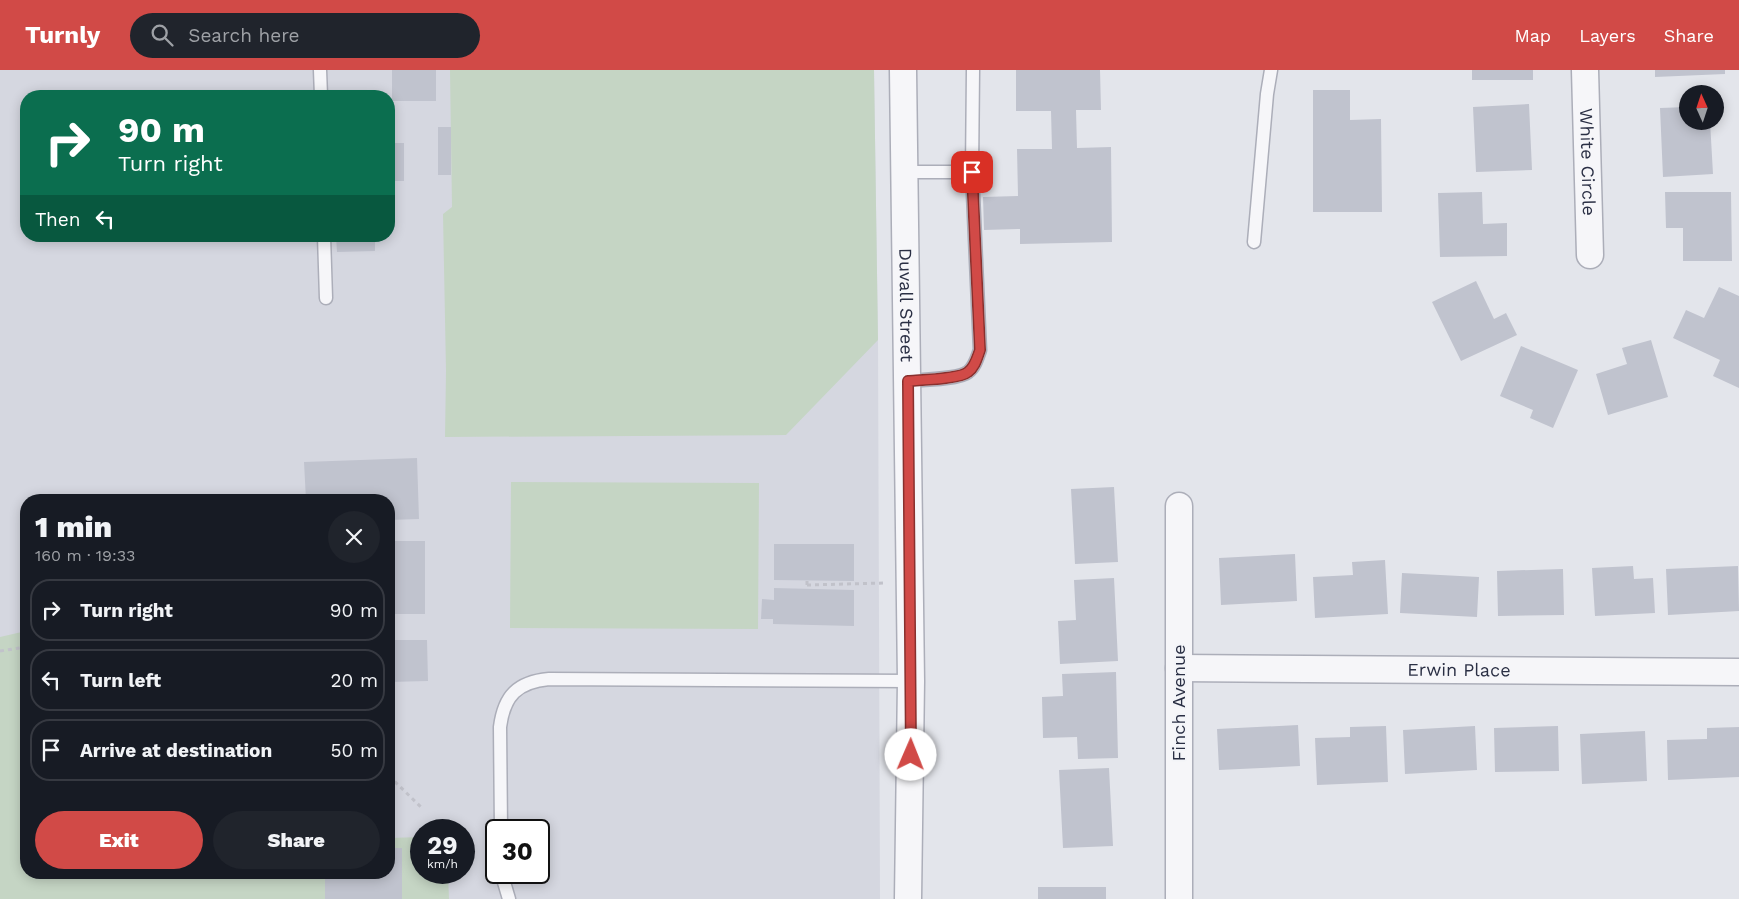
<!DOCTYPE html>
<meta charset="utf-8">
<style>
:root{--surface:#171b24;--page:#20242c;--text:#f1f3f6;--muted:#9ea1a6;--line:#363941;--accent:#d14a47}
body{margin:0;font-family:"Work Sans",sans-serif;background:var(--page);color:var(--text);height:100vh;display:flex;flex-direction:column;font-size:19px;white-space:nowrap}
*{box-sizing:border-box;margin:0}
p{font-size:16px;color:var(--muted)}
.icon{flex:none;width:28px;height:28px;fill:none;stroke:currentColor;stroke-width:2;stroke-linecap:round;stroke-linejoin:round}
.map{position:relative;flex:1;overflow:hidden}
.details{position:absolute;left:20px;top:424px;width:375px;height:385px;display:flex;flex-direction:column;background:var(--surface);border-radius:20px;box-shadow:0 2px 12px #0003}
.details>*{flex:none}
.banner{position:absolute;left:20px;top:20px;width:375px;height:152px;border-radius:20px;box-shadow:0 2px 12px #0003;background:#0b6e4f;color:#fff;overflow:hidden}
.needle{width:32px;rotate:357deg}
.buttons{position:absolute;left:1679px;top:15px;display:grid;gap:10px}
.buttons a{display:grid;place-items:center;width:45px;height:45px;border-radius:50%;background:var(--surface);box-shadow:0 2px 12px #0003;font-size:25px}
.speed{position:absolute;left:410px;top:749px;display:flex;gap:10px;font-size:25px;font-weight:700;text-align:center}
.speed>*{display:grid;place-content:center;width:65px;height:65px;border-radius:50%;background:var(--surface);box-shadow:0 2px 12px #0003;line-height:1}
.speed small{font-size:12px;font-weight:400}
.speed .limit{border:2px solid #111;border-radius:8px;background:#fff;color:#111}
.pin{position:absolute;display:grid;place-items:center;width:42px;height:42px;color:#fff;margin:-21px;border-radius:10px;box-shadow:0 2px 8px #0006}
.me{position:absolute;width:55px;margin:-28px;rotate:1deg;stroke-linejoin:round;filter:drop-shadow(0 0 4px #0008)}
.turn{display:flex;align-items:center;gap:18px;height:105px;padding:0 15px;font-size:22px}
.turn .icon{width:65px;height:65px;stroke-width:2.5}
.turn b{display:block;font-size:35px;line-height:42px}
.then{display:flex;align-items:center;height:48px;padding:0 15px;background:#0003;gap:10px;font-size:19px}
.round{display:grid;place-items:center;flex:none;width:52px;height:52px;border-radius:26px;background:var(--page)}
.overview{display:flex;align-items:center;justify-content:space-between;height:85px;padding:0 15px}
h1{font-size:30px;font-weight:800;line-height:38px}
.cta{display:flex;gap:10px;margin-top:auto;padding:10px 15px}
.cta a{flex:1;height:58px;border-radius:30px;background:var(--accent);color:#fff;font-size:20px;font-weight:800;line-height:58px;text-align:center}
.cta a+a{background:var(--page);color:var(--text)}
ul{padding:0;list-style:none}
li{display:flex;align-items:center;gap:15px;height:62px;margin:0 10px 8px;padding:0 5px;border:2px solid var(--line);border-radius:20px}
li div{flex:1}
li b{display:block;font-size:19px}
li em{font-style:normal}
header{display:flex;align-items:center;gap:30px;box-sizing:border-box;height:70px;padding:0 25px;background:var(--accent);color:#fff}
header strong{font-size:24px}
nav{display:flex;gap:28px;margin-inline-start:auto;font-size:18px}
.search{width:350px;height:45px;background:var(--page);display:flex;align-items:center;gap:12px;box-sizing:border-box;padding:0 18px;border-radius:28px;color:var(--muted);font-size:19px}
.map>svg:first-child{display:block}
.built{fill:#d5d7e0;fill-rule:evenodd}
.green{fill:#c5d5c4}
.building{fill:#c0c3ce}
.lines{fill:none;stroke-linecap:round;stroke-linejoin:round}
.service-casing{stroke:#acaeb9;stroke-width:15}
.minor-casing{stroke:#acaeb9;stroke-width:29}
.path{stroke:#c1c2ca;stroke-width:3;stroke-dasharray:4 4;stroke-linecap:butt}
.service{stroke:#f6f6f9;stroke-width:12}
.minor{stroke:#f6f6f9;stroke-width:26}
.route-casing{stroke:#88302e;stroke-width:12}
.route{stroke:#d14a47;stroke-width:9}
.labels{text-anchor:middle;stroke-width:4;stroke-linejoin:round;paint-order:stroke}
.street-label{font-size:18px;fill:#2a2f44;stroke:#f3f4f8}
</style>
<header>
<strong>Turnly</strong>
<div class="search"><svg class="icon" aria-label="search" viewBox="0 0 24 24"><circle cx="10" cy="10" r="6"/><path d="M15 15l6 6"/></svg>Search here</div>
<nav><a>Map</a><a>Layers</a><a>Share</a></nav>
</header>
<div class="map">
<svg width="1739" height="829" viewBox="0 0 1739 829">
<rect width="100%" height="100%" fill="#e3e5eb"/>
<path class="built" d="M0 0H874L878 270 880 829H0ZM26 26H389V166H26ZM26 430H389V802H26ZM421 760H464V802H421ZM496 760H539V802H496Z"/>
<path class="green" d="M450 0H874L878 270 786 365 445 367 446 301 443 144 452 137Z
M511 412 759 413 758 559 510 558Z
M26 561V802H389V768L421 767V802L448 803 449 829H0V567Z"/>
<path class="building" d="M392 0H436V31H392Z
M1016 0H1100L1101 40H1076L1077 78 1111 77 1112 172 1020 174V159L984 160 983 127 1018 126 1017 79H1052L1051 41H1016Z
M1472 0H1533V10H1472Z
M1655 0H1725V4L1655 7Z
M1313 20H1350V50L1381 49 1382 142H1313Z
M1529 34 1532 100 1476 102 1473 37Z
M1688 37V51H1710L1713 104 1663 107 1660 38Z
M438 57H451V105H438Z
M389 73H404V111H389Z
M1482 122 1483 154 1507 153V186L1440 187 1438 123Z
M1665 122H1731L1732 191H1683V158H1666Z
M336 166H375V181L337 182Z
M1476 211 1494 249 1506 243 1517 265 1461 291 1432 232Z
M1719 217 1739 226V318L1713 306 1720 290 1673 268 1686 240 1704 248Z
M1651 270 1668 327 1608 345 1596 304 1627 294 1622 278Z
M1521 276 1578 300 1553 358 1530 348 1533 340 1500 326Z
M417 388 419 449 389 450V430H306L304 392Z
M1114 417 1118 492 1075 494 1071 419Z
M389 471H425V544H389Z
M774 474H854V511L774 510Z
M1295 484 1297 531 1221 535 1219 488Z
M1385 490 1388 544 1315 548 1313 507 1353 505 1352 492Z
M1633 496 1634 509 1653 508 1655 543 1595 546 1592 498Z
M1738 496 1739 541 1668 545 1666 499Z
M1563 499 1564 545 1498 546 1497 501Z
M1402 503 1479 507 1477 547 1400 543Z
M1114 508 1118 591 1060 594 1058 551 1076 550 1074 510Z
M774 518 854 520V556L773 554V549H761L762 529 774 530Z
M389 570H427L428 611 389 612Z
M1116 602 1118 688 1078 689 1077 667 1043 668 1042 627 1063 626 1062 604Z
M1298 655 1300 696 1219 700 1217 659Z
M1386 656 1388 712 1317 715 1315 668 1350 667V657Z
M1475 656 1477 700 1405 704 1403 660Z
M1558 656 1559 701 1495 702 1494 658Z
M1739 657V707L1668 710 1667 670 1707 669V658Z
M1645 661 1647 711 1582 714 1580 664Z
M1109 698 1113 776 1063 778 1059 700Z
M389 778H402V829H325V802H389Z
M1038 817H1106V829H1038Z"/>
<g class="lines">
<g class="service-casing">
<path id="service" d="M320 0 321 26
M903 102H972L980 280C977 288 975 297 968 302 960 309 921 310 908 311
M972 102 973 0
M324 166 326 228
M1254 172 1267 24 1271 0
M501 760 500 657C504 626 517 612 549 609L911 611
M501 802 509 829"/>
</g>
<g class="minor-casing">
<g id="minor">
<path id="s1" d="M903 0 911 611 908 829"/>
<path id="s2" d="M1585 0 1590 185"/>
<path id="s3" d="M1179 598 1739 602"/>
<path d="M1179 829V436"/>
</g>
</g>
<path class="path" d="M807 511V519
M807 515 884 513
M0 581 26 577
M389 706 423 739"/>
<use href="#service" class="service"/>
<use href="#minor" class="minor"/>
</g>
<g class="lines">
<g class="route-casing">
<path id="route" d="M911 685 908 311C921 310 960 309 968 302 975 297 977 288 980 280L972 102"/>
</g>
<use href="#route" class="route"/>
</g>
<g class="labels">
<g class="street-label">
<text dy="6" stroke="none"><textPath href="#s2" startOffset="92">White Circle</textPath></text>
<text dy="6" stroke="none"><textPath href="#s1" startOffset="235">Duvall Street</textPath></text>
<text dy="6" stroke="none"><textPath href="#s3" startOffset="280">Erwin Place</textPath></text>
<text transform="translate(1179 633) rotate(-90)" y="6">Finch Avenue</text>
</g>
</g>
</svg>
<div class="buttons">
<a><svg class="needle" viewBox="-14 -14 28 28"><path d="M0-13l5 13h-10z" fill="#e53935"/><path d="M0 13l5-13h-10z" fill="#9ea1a6"/></svg></a>
</div>
<div class="speed"><div>29<small>km/h</small></div><div class="limit">30</div></div>
<div class="pin" style="left:972px;top:102px;background:#d93025"><svg class="icon" aria-label="arrive" viewBox="0 0 24 24"><path d="M6 21V4h12l-3 4 3 4H6"/></svg></div>
<svg class="me" style="left:911px;top:685px" viewBox="-20 -20 40 40"><circle r="19" fill="#fff"/><path d="M0-13L10 11 0 6-10 11z" fill="#d14a47"/></svg>
<div class="banner">
<div class="turn"><svg class="icon" aria-label="right" viewBox="0 0 24 24"><path d="M7 20v-9h11M14 6l5 5-5 5"/></svg><div><b>90 m</b>Turn right</div></div>
<div class="then">Then<svg class="icon" aria-label="left" viewBox="0 0 24 24"><path d="M17 20v-9H6M10 6l-5 5 5 5"/></svg></div>
</div>
<section class="details">
<div class="overview"><div><h1>1 min</h1><p>160 m · 19:33</p></div><a class="round"><svg class="icon" aria-label="close" viewBox="0 0 24 24"><path d="M6 6l12 12M18 6L6 18"/></svg></a></div>
<ul>
<li><svg class="icon" aria-label="right" viewBox="0 0 24 24"><path d="M7 20v-9h11M14 6l5 5-5 5"/></svg><div><b>Turn right</b></div><em>90 m</em></li>
<li><svg class="icon" aria-label="left" viewBox="0 0 24 24"><path d="M17 20v-9H6M10 6l-5 5 5 5"/></svg><div><b>Turn left</b></div><em>20 m</em></li>
<li><svg class="icon" aria-label="arrive" viewBox="0 0 24 24"><path d="M6 21V4h12l-3 4 3 4H6"/></svg><div><b>Arrive at destination</b></div><em>50 m</em></li>
</ul>
<div class="cta"><a>Exit</a><a>Share</a></div>
</section>
</div>
